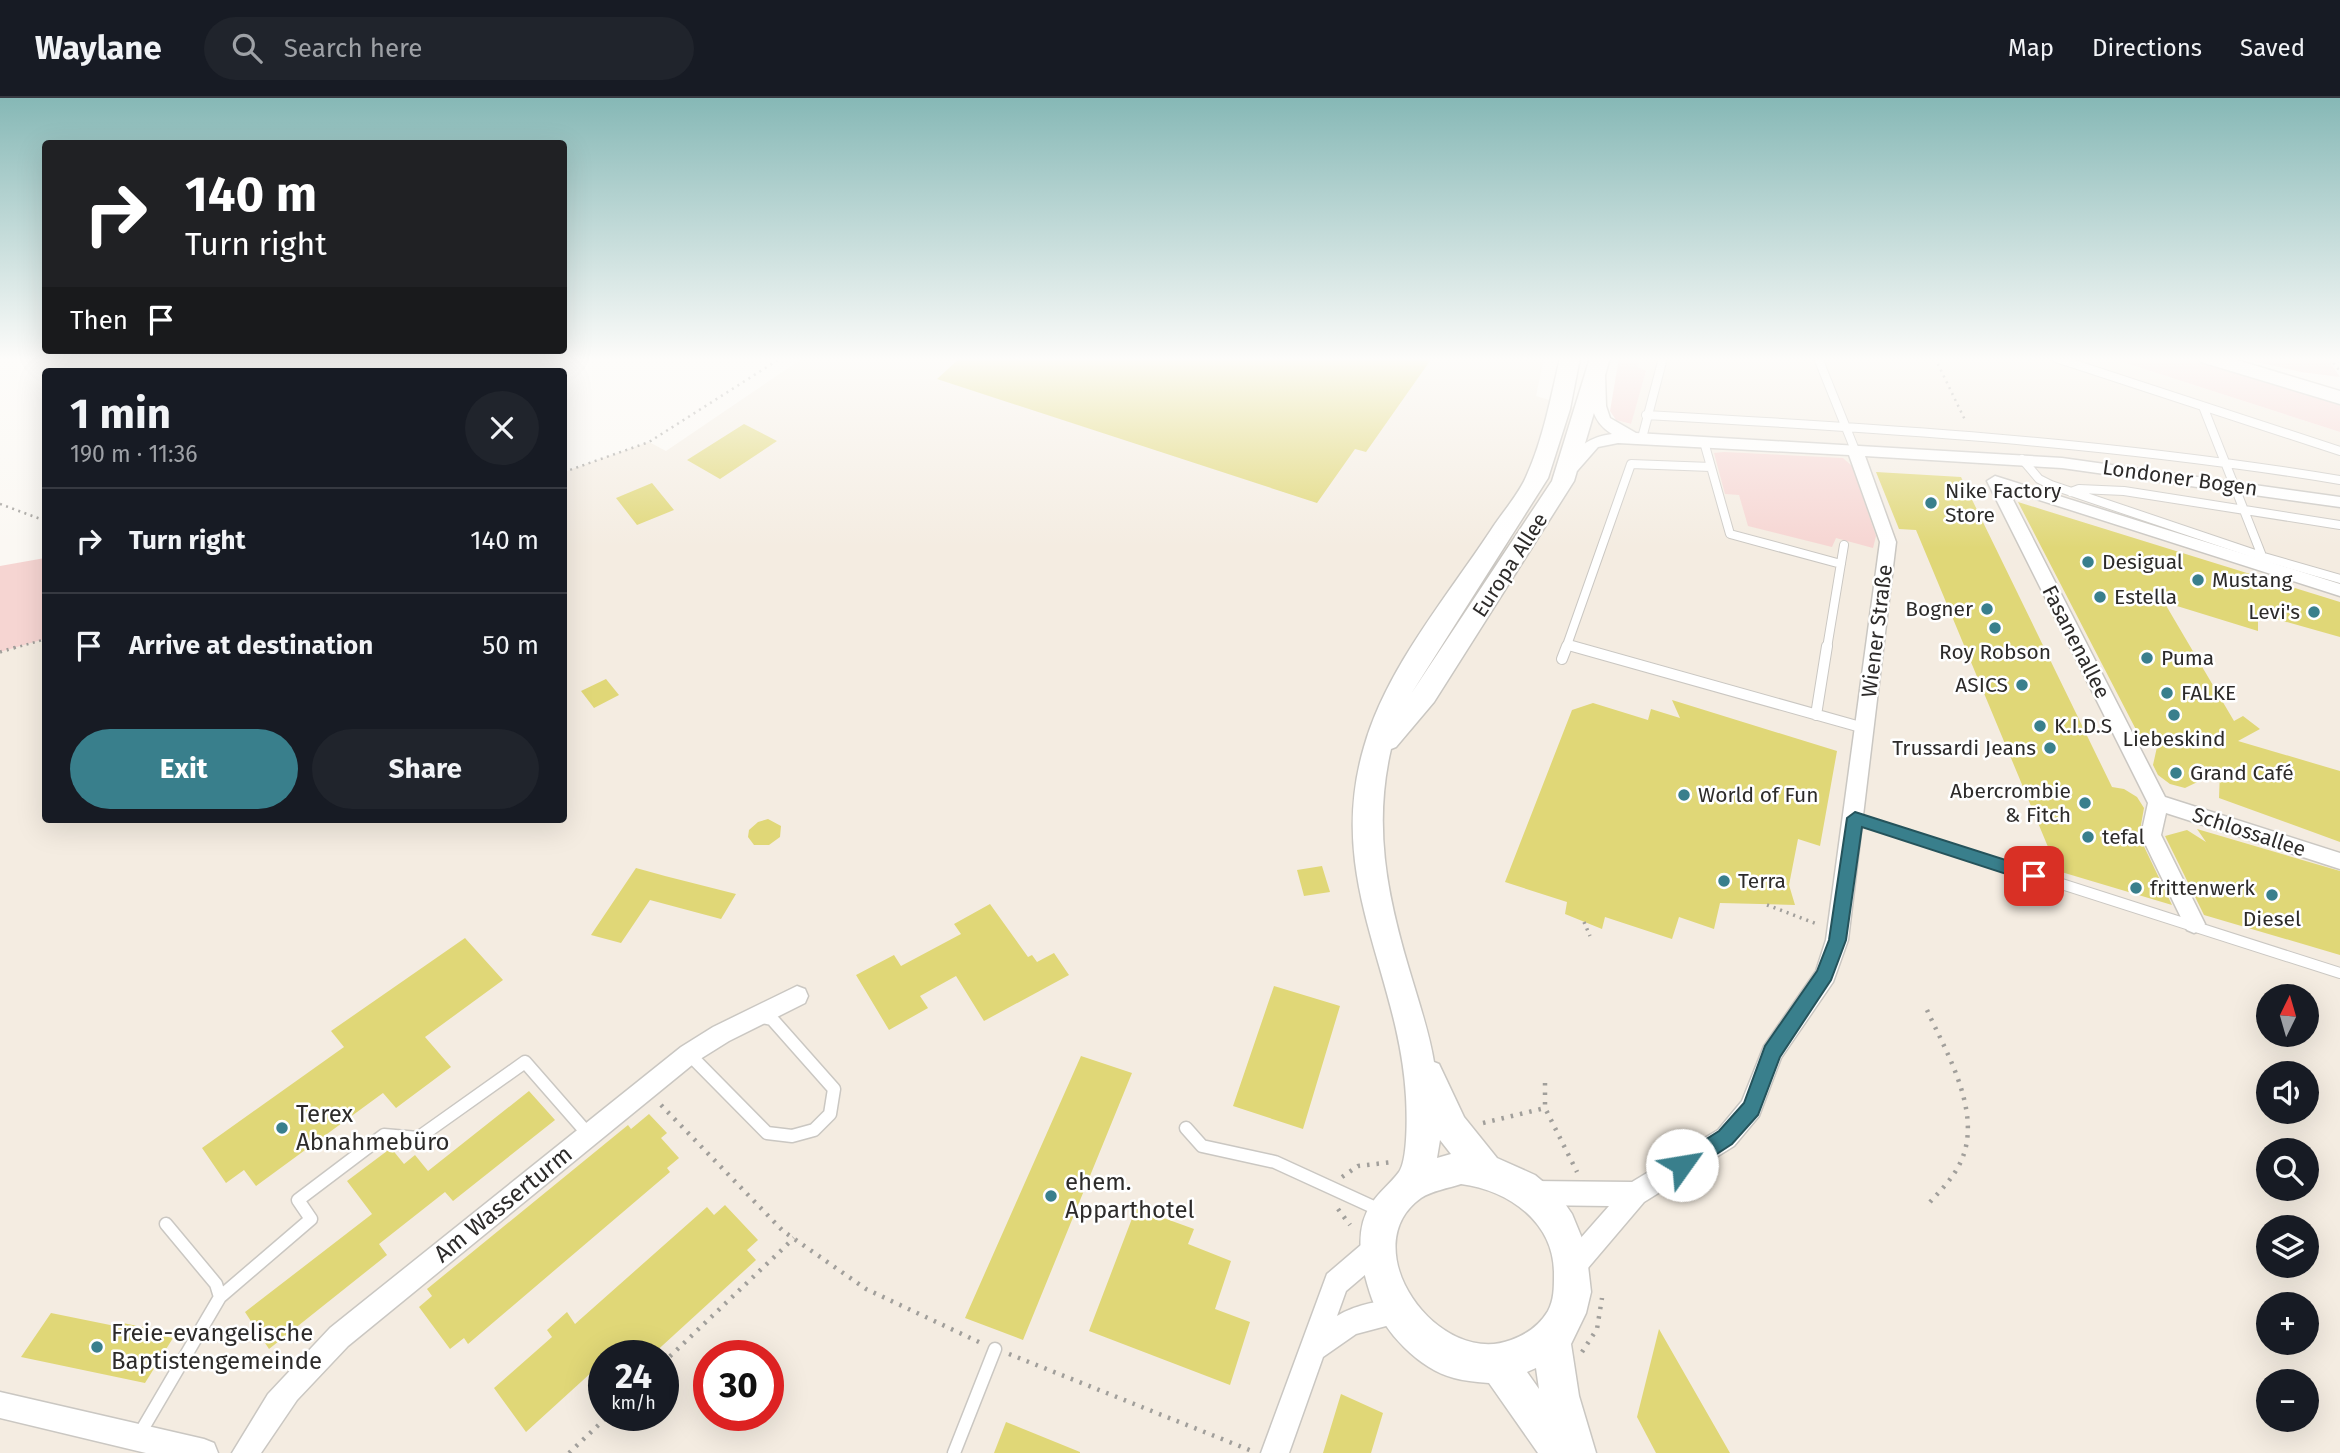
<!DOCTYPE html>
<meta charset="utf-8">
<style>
:root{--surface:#171b24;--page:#20242c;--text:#f1f3f6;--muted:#9ea1a6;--line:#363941;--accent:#397f8c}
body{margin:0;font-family:"Fira Sans",sans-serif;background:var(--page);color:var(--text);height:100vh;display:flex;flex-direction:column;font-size:26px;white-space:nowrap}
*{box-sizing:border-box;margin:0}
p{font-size:23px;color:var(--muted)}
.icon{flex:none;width:38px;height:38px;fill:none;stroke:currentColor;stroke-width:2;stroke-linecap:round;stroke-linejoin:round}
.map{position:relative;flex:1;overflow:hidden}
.panel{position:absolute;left:42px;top:270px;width:525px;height:455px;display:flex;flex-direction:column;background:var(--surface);border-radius:7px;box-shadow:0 7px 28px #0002}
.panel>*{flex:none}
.guide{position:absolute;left:42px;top:42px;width:525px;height:214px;border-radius:7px;box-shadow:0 7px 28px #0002;background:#202124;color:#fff;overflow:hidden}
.needle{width:46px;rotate:5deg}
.fabs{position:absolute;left:2256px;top:886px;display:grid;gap:14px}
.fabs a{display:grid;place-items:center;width:63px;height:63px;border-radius:50%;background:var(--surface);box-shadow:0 7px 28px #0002;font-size:35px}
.speed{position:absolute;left:588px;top:1242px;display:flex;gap:14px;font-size:35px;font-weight:700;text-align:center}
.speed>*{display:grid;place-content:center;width:91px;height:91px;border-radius:50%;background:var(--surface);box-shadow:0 7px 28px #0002;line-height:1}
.speed small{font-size:18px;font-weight:400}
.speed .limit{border:10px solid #d22;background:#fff;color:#111}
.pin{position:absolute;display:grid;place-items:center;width:60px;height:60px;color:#fff;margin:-30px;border-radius:14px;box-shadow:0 4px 10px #0006}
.me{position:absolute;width:77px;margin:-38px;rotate:58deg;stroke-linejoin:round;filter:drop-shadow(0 0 5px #0008)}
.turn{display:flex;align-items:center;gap:24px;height:147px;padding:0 28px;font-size:32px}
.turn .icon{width:91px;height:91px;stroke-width:2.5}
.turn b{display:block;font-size:49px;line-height:60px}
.then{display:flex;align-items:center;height:66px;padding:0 28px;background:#0003;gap:14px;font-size:26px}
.round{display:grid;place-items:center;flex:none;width:74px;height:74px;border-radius:37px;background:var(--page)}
.head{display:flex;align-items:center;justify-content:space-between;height:119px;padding:0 28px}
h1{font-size:42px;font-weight:700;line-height:52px}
.action{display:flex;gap:14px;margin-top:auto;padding:14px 28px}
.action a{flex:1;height:80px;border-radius:42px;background:var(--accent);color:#fff;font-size:28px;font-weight:700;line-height:80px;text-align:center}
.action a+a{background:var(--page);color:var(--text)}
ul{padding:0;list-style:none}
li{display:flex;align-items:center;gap:21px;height:105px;padding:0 28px;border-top:2px solid var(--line)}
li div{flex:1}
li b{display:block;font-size:26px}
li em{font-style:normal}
header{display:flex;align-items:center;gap:42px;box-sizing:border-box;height:98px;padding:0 35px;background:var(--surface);border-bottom:2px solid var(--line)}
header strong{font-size:33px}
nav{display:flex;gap:38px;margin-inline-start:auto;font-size:24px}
.search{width:490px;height:63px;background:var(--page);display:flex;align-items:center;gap:18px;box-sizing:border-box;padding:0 24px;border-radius:38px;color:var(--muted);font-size:26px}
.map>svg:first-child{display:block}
.built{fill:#f4ece1;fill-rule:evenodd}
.green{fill:#f6d5d2}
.building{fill:#e0d777}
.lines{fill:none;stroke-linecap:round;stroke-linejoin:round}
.lane-far2-casing{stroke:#cac7c2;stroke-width:10}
.lane-far1-casing{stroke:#cac7c2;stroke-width:12}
.lane-casing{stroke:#cac7c2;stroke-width:15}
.street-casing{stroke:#cac7c2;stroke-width:3}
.secondary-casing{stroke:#cac7c2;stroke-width:3}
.path-far2{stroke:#a19f9b;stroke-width:2.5;stroke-dasharray:2 4.5;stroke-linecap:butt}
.path-far1{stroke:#a19f9b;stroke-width:3.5;stroke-dasharray:2 5;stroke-linecap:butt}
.path{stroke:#a19f9b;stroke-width:4.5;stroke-dasharray:2.5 7;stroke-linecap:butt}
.lane-far2{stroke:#fff;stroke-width:8}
.lane-far1{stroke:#fff;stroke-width:10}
.lane{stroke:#fff;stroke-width:12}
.street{fill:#fff;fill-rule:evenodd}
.secondary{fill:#fff;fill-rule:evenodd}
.route{fill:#397f8c;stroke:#25535b;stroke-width:2}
.poi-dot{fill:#397f8c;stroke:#fff;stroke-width:2.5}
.labels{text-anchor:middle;stroke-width:5;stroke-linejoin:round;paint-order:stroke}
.street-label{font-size:21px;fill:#2d2b2a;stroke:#fff}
.poi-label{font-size:21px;fill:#2d2b2a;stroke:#fff;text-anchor:start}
.near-poi-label{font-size:24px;fill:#2d2b2a;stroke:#fff;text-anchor:start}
.near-street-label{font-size:24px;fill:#2d2b2a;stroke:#fff}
</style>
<header>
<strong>Waylane</strong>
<div class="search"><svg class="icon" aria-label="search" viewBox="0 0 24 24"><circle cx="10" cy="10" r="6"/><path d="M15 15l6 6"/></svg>Search here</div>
<nav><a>Map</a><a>Directions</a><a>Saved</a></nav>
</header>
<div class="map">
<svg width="2340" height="1355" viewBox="0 0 2340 1355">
<rect width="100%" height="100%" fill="#fbf8f3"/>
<path class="built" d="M803 260H1544L1536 298 1630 326 1646 274 1637 269 1640 260H2110L2340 334V1355H0V554L45 541 46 721H564V374L649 344 666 353ZM2268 898H2306V936H2268ZM2268 975H2306V1013H2268ZM2268 1052H2306V1090H2268ZM2268 1129H2306V1167H2268ZM2268 1206H2306V1244H2268ZM604 1258H663V1318H604ZM709 1258H768V1318H709ZM2268 1283H2306V1321H2268Z"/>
<path class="green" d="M1619 260H1640L1638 269 1646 273 1631 326 1616 322 1610 313Z
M2110 260H2197L2340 303V334Z
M2239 260H2327L2340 279 2301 274Z
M1724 354 1843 360 1852 368 1876 438 1873 450 1836 440 1832 449 1748 428 1739 397 1725 396 1714 355Z
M45 460V541L0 554V468Z"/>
<path class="building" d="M960 260H1432L1366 354 1355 351 1317 405 937 281Z
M744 326 777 343 720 381 687 362Z
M1876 374 1961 379 2112 689 2124 691 2137 699 2144 710 2139 738 2172 807 2058 773 1916 432 1899 431Z
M652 385 674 412 637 427 616 400Z
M2018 404 2340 504V539L2258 516V533L2164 504 2234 623 2243 618 2260 631 2238 643 2340 673V744L2219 700 2220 673 2185 690 2170 686 2158 677 2153 667 2157 649H2145Z
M606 581 619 597 594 610 581 593Z
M1672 602 1837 653 1820 748 1798 741 1789 787 1795 807 1720 805 1714 831 1679 819 1672 841 1605 819 1602 831 1565 816 1567 804 1505 784 1572 612 1593 605 1648 622 1651 611 1680 620Z
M768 721 781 728 780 739 769 747H754L748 739 749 732 758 724Z
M2197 731 2340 773V857L2204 817 2165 738 2187 732 2206 744Z
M1322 768 1330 794 1304 798 1297 772Z
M636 770 665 778 736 796 721 821 650 802 621 845 591 837Z
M990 806 1028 859 1032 857 1037 864 1054 855 1069 877 984 923 956 878 920 898 928 910 889 932 856 877 894 857 901 868 961 836 954 826Z
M465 840 503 882 425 939 451 969 396 1010 383 995 256 1088 244 1072 226 1085 202 1050 344 949 331 933Z
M1274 888 1340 908 1303 1031 1233 1008Z
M1081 958 1132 975 1023 1242 965 1220Z
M529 993 555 1022 453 1103 445 1094 379 1146 387 1157 269 1251 245 1214 372 1116 347 1083 391 1050 404 1066 415 1057 428 1073Z
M649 1016 667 1035 661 1040 679 1060 667 1070 670 1074 468 1246 464 1240 450 1251 419 1209 432 1198 427 1191 628 1027 631 1031Z
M725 1107 758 1142 747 1152 756 1162 651 1258H604V1263L526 1334 494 1290 552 1239 547 1232 567 1214 575 1226 707 1109 714 1117Z
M1136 1110 1194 1131 1188 1146 1231 1163 1215 1211 1250 1224 1230 1287 1089 1233Z
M51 1215 120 1229 123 1225 162 1233 159 1237 173 1240 145 1285 21 1259Z
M1659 1231 1730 1355H1656L1637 1319Z
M1341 1296 1383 1315 1371 1355H1323Z
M1006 1324 1080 1354V1355H994Z"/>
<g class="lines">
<g class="lane-far2-casing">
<path id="lane-far2" d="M1818 260 1855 352
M2056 260 2340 353
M2204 311 2264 463
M1646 317C1879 330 2110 344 2340 382
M1642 340 1663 260
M1704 344 1730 436 1841 466
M2022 361 2039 381 2051 387 2264 459 2340 481
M2071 394 2079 391 2124 393 2340 427
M1567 547 1578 550
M1566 550 1631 366 1711 369
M1827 550 1844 447"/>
</g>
<g class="lane-far1-casing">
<path id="lane-far1" d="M1572 548 1864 630
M1562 561 1567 548
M1816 617 1827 548
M1855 720 2340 875"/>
</g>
<g class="lane-casing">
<path id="lane" d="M689 956 767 1035 792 1038 814 1032 830 1016 834 991 772 921 762 919
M1186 1030 1202 1048 1275 1064 1382 1113
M220 1199 311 1121 298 1102 384 1037 418 1040 525 964 588 1036
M139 1337 220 1199 216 1186 166 1126
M954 1355 995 1251"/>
</g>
<g class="street-casing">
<path id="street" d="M1598 273 1605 277 1606 308 1610 320 1636 335 2062 360 2340 399V409L2062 370 1865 358 1896 444 1848 842 1833 884 1781 960 1759 1018 1734 1048 1644 1104 1582 1177 1573 1181 1564 1177 1560 1168 1564 1159 1609 1108 1531 1107 1522 1103 1519 1095 1522 1087 1531 1083 1632 1084 1718 1032 1742 1003 1764 948 1816 873 1826 842 1880 444 1849 357 1618 345 1598 349 1577 373H1565L1563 370C1576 350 1588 339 1612 336 1589 322 1590 301 1591 277Z
M1995 378 2340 486V498L2008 392 2165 699 2340 755V771L2166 715 2161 737 2205 826 2201 832 2194 835 2187 832 2141 737 2148 705 1987 383Z
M797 888 805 891 808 898 805 905 729 943 697 963 348 1248 297 1302 261 1355H232L268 1296 330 1230 681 949 713 929Z
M1377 1138 1386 1141 1389 1150 1386 1159 1346 1193 1337 1218C1352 1208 1388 1198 1405 1205L1409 1214 1405 1223 1356 1236 1323 1259 1289 1355H1261L1327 1176 1368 1141Z
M0 1294 204 1341 214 1345 218 1355H146L0 1320Z"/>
</g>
<g class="secondary-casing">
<path id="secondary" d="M1560 260H1580L1570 311 1548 380 1411 596 1552 383 1590 260H1610L1574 383 1434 604 1396 649 1391 651C1373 728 1387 797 1409 871 1418 902 1429 933 1434 964L1439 966 1464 1019 1497 1060 1535 1077 1559 1097 1572 1116 1586 1150 1591 1194 1586 1215 1571 1246 1579 1298 1596 1355H1538L1489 1285C1477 1284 1465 1283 1454 1280 1419 1271 1384 1234 1372 1201 1362 1172 1352 1133 1372 1105 1379 1094 1391 1085 1399 1074 1408 1061 1407 1016 1406 999 1399 874 1325 782 1364 649 1386 571 1446 500 1491 432 1502 415 1518 397 1526 379 1543 342 1551 299 1560 260ZM1440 1042 1451 1056 1437 1060ZM1461 1086C1508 1092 1555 1124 1554 1177 1554 1190 1554 1202 1548 1213 1539 1228 1527 1236 1511 1242 1437 1270 1352 1149 1421 1100 1431 1093 1449 1090 1461 1086ZM1536 1270 1539 1291 1527 1274Z
M2198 260H2230L2340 293V306L2201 264Z"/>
</g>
<path class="path-far2" d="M1935 260 1966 324
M2329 260 2340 273
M564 374 649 344 781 260
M0 406 46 423
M14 550 46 541"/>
<path class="path-far1" d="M0 554 20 548
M1767 807 1817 826
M1584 824 1590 838"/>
<path class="path" d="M1927 912C1946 954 1982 1013 1962 1061 1955 1078 1942 1091 1930 1104
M1545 985V1010L1577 1074
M661 1007 783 1133 866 1191 979 1244
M1483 1025 1545 1010
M1342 1079 1358 1068 1393 1064
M1338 1111 1350 1127
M1582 1254 1597 1231 1602 1200
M1009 1256 1252 1353
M663 1265 794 1140
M569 1355 608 1318"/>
<use href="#lane-far2" class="lane-far2"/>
<use href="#lane-far1" class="lane-far1"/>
<use href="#lane" class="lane"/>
<use href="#street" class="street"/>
<use href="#secondary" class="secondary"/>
</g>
<linearGradient id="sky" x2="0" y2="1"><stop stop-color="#86b8b6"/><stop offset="0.58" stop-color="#fdfcfa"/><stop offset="1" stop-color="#fdfcfa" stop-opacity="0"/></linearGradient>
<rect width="2340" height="450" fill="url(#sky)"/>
<path class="route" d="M1855 714 2034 771 2042 778 2034 785 1862 729 1846 842 1831 882 1780 959 1758 1017 1732 1046 1689 1074 1682 1077 1675 1074 1672 1067 1675 1061 1719 1033 1744 1005 1765 948 1817 873 1829 842 1847 720Z"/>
<g class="poi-dot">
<circle cx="1931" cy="405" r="7"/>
<circle cx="2088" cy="464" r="7"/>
<circle cx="2198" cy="482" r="7"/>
<circle cx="2100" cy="499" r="7"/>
<circle cx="1987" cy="511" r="7"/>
<circle cx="2314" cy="514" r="7"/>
<circle cx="1995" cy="530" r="7"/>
<circle cx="2147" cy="560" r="7"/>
<circle cx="2022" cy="587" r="7"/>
<circle cx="2167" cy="595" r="7"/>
<circle cx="2174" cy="617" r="7"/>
<circle cx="2040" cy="628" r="7"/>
<circle cx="2050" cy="650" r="7"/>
<circle cx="2176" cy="675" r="7"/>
<circle cx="1684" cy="697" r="7"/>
<circle cx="2085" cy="705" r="7"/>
<circle cx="2088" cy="739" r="7"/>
<circle cx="1724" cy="783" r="7"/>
<circle cx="2136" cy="790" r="7"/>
<circle cx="2272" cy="797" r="7"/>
<circle cx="282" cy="1030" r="7"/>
<circle cx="1051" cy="1098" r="7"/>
<circle cx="97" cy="1249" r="7"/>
</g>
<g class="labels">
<g class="street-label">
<text transform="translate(2180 380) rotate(8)" y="7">Londoner Bogen</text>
<text transform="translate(1510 467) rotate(-57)" y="7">Europa Allee</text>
<text transform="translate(1877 533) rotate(-83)" y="7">Wiener Straße</text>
<text transform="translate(2076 544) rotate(63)" y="7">Fasanenallee</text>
<text transform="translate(2249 734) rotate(18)" y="7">Schlossallee</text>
</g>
<g class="poi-label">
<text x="1945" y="400">Nike Factory<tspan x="1945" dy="24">Store</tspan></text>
<text x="2102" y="471">Desigual</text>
<text x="2212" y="489">Mustang</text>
<text x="2114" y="506">Estella</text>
<text x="1973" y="518" text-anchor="end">Bogner</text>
<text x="2300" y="521" text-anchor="end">Levi's</text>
<text x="1995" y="561" text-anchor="middle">Roy Robson</text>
<text x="2161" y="567">Puma</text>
<text x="2008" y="594" text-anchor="end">ASICS</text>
<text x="2181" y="602">FALKE</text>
<text x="2054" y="635">K.I.D.S</text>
<text x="2174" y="648" text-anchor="middle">Liebeskind</text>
<text x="2036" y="657" text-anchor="end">Trussardi Jeans</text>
<text x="2190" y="682">Grand Café</text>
<text x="2071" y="700" text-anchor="end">Abercrombie<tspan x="2071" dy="24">&amp; Fitch</tspan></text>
<text x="1698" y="704">World of Fun</text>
<text x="2102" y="746">tefal</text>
<text x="1738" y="790">Terra</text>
<text x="2150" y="797">frittenwerk</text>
<text x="2272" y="828" text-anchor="middle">Diesel</text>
</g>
<g class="near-poi-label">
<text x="296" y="1024">Terex<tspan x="296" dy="28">Abnahmebüro</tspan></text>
<text x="1065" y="1092">ehem.<tspan x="1065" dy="28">Apparthotel</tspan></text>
<text x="111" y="1243">Freie-evangelische<tspan x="111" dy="28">Baptistengemeinde</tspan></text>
</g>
<g class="near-street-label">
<text transform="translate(503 1106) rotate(-39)" y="8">Am Wasserturm</text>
</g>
</g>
</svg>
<div class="fabs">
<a><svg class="needle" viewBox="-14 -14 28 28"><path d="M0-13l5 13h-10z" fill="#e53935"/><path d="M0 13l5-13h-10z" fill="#9ea1a6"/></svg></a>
<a><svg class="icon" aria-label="sound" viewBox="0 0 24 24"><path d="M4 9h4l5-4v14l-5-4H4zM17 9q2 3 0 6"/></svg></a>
<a><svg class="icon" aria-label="search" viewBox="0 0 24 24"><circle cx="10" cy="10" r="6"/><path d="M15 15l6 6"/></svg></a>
<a><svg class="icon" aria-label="layers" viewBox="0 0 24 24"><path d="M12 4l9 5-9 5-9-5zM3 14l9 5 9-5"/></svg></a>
<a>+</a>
<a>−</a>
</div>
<div class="speed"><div>24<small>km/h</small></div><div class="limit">30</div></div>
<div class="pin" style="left:2034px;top:778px;background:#d93025"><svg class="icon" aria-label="arrive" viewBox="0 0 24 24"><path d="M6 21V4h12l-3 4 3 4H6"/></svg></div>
<svg class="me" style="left:1682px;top:1067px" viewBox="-20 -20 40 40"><circle r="19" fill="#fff"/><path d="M0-13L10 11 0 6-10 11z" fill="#397f8c"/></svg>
<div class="guide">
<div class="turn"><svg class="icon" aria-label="right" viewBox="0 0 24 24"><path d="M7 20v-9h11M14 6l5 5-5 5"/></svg><div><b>140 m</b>Turn right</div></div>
<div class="then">Then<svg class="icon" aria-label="arrive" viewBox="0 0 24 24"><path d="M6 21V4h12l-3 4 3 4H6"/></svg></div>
</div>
<section class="panel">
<div class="head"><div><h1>1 min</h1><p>190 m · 11:36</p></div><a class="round"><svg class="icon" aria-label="close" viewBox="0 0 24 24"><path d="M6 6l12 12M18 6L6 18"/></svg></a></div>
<ul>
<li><svg class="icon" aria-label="right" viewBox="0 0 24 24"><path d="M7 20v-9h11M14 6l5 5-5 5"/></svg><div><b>Turn right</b></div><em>140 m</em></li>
<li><svg class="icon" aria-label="arrive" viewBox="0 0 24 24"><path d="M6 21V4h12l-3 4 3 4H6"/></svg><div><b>Arrive at destination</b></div><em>50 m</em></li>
</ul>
<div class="action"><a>Exit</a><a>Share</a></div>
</section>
</div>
